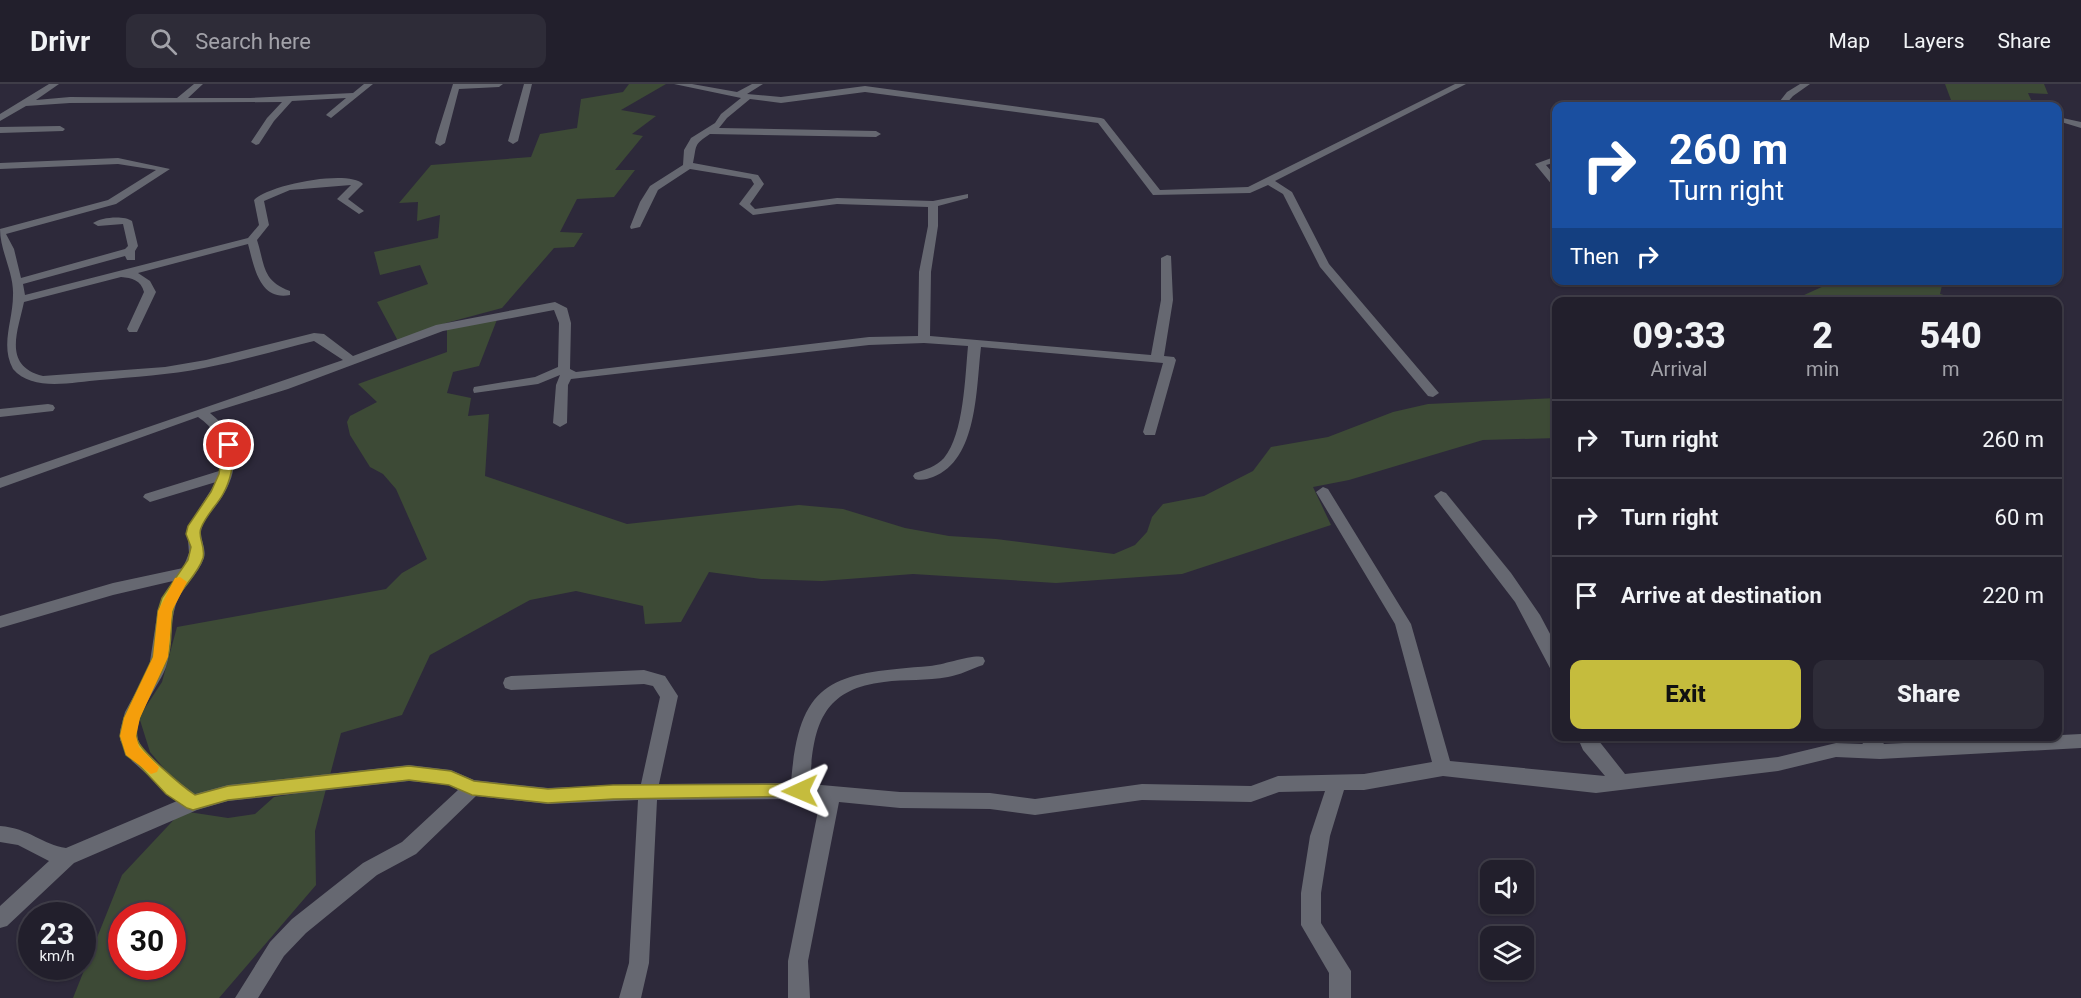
<!DOCTYPE html>
<style>
:root{--surface:#221f2c;--page:#2e2c38;--text:#f1f3f6;--muted:#a2a2a9;--line:#3f3d48;--accent:#c5bc3d}
body{margin:0;font-family:Roboto,sans-serif;background:var(--page);color:var(--text);height:100vh;display:flex;flex-direction:column;font-size:22px;white-space:nowrap}
*{box-sizing:border-box;margin:0}
p{font-size:20px;color:var(--muted)}
.icon{flex:none;width:33px;height:33px;fill:none;stroke:currentColor;stroke-width:2;stroke-linecap:round;stroke-linejoin:round}
.map{position:relative;flex:1;overflow:hidden}
.sheet{position:absolute;left:1552px;top:213px;width:510px;height:444px;display:flex;flex-direction:column;background:var(--surface);border-radius:12px;box-shadow:0 2px 4px #0004,0 0 0 2px var(--line)}
.sheet>*{flex:none}
.hud{position:absolute;left:1552px;top:18px;width:510px;height:183px;border-radius:12px;box-shadow:0 2px 4px #0004,0 0 0 2px var(--line);background:#1a4fa0;color:#fff;overflow:hidden}
.controls{position:absolute;left:1480px;top:776px;display:grid;gap:12px}
.controls a{display:grid;place-items:center;width:54px;height:54px;border-radius:12px;background:var(--surface);box-shadow:0 2px 4px #0004,0 0 0 2px var(--line);font-size:30px}
.speed{position:absolute;left:18px;top:818px;display:flex;gap:12px;font-size:30px;font-weight:700;text-align:center}
.speed>*{display:grid;place-content:center;width:78px;height:78px;border-radius:50%;background:var(--surface);box-shadow:0 2px 4px #0004,0 0 0 2px var(--line);line-height:1}
.speed small{font-size:15px;font-weight:400}
.speed .limit{border:9px solid #d22;background:#fff;color:#111}
.pin{position:absolute;display:grid;place-items:center;width:51px;height:51px;color:#fff;margin:-26px;border:3px solid #fff;border-radius:50%;box-shadow:0 2px 6px #0007}
.me{position:absolute;width:66px;margin:-33px;rotate:269deg;stroke-linejoin:round;filter:drop-shadow(0 0 4px #0008)}
.turn{display:flex;align-items:center;gap:21px;height:126px;padding:0 18px;font-size:27px}
.turn .icon{width:78px;height:78px;stroke-width:2.5}
.turn b{display:block;font-size:42px;line-height:51px}
.then{display:flex;align-items:center;height:57px;padding:0 18px;background:#0003;gap:12px;font-size:22px}
.eta{display:flex;justify-content:space-evenly;align-items:center;height:102px;text-align:center}
.eta b{font-size:36px;font-weight:800;line-height:42px}
.primary-button{display:flex;gap:12px;margin-top:auto;padding:12px 18px}
.primary-button a{flex:1;height:69px;border-radius:12px;background:var(--accent);color:#111;font-size:24px;font-weight:800;line-height:69px;text-align:center}
.primary-button a+a{background:var(--page);color:var(--text)}
ul{padding:0;list-style:none}
li{display:flex;align-items:center;gap:18px;height:78px;padding:0 18px;border-top:2px solid var(--line)}
li div{flex:1}
li b{display:block;font-size:22px}
li em{font-style:normal}
header{display:flex;align-items:center;gap:36px;box-sizing:border-box;height:84px;padding:0 30px;background:var(--surface);border-bottom:2px solid var(--line)}
header strong{font-size:28px}
nav{display:flex;gap:33px;margin-inline-start:auto;font-size:21px}
.search{width:420px;height:54px;background:var(--page);display:flex;align-items:center;gap:15px;box-sizing:border-box;padding:0 21px;border-radius:12px;color:var(--muted);font-size:22px}
.map>svg:first-child{display:block}
.green{fill:#3d4a36;fill-rule:evenodd}
.lines{fill:none;stroke-linecap:round;stroke-linejoin:round}
.minor{fill:#666871;fill-rule:evenodd}
.route{fill:#c5bc3d;stroke:#807a28;stroke-width:1.5}
.slow{fill:#f59e0b}
</style>
<header>
<strong>Drivr</strong>
<div class="search"><svg class="icon" aria-label="search" viewBox="0 0 24 24"><circle cx="10" cy="10" r="6"/><path d="M15 15l6 6"/></svg>Search here</div>
<nav><a>Map</a><a>Layers</a><a>Share</a></nav>
</header>
<div class="map">
<svg width="2081" height="914" viewBox="0 0 2081 914">
<rect width="100%" height="100%" fill="#2d293a"/>
<path class="green" d="M629 0H666L621 26 656 32 632 50 643 52 615 86H635L614 113 577 115 560 148 583 149 574 163 554 164 502 224 446 239 398 257 377 218 428 200 420 181 380 191 374 168 438 154 440 131 417 137 418 118 399 119 431 81 531 73 540 50 577 44 581 15 623 8Z
M1945 0H2044L2048 10 2028 9 2033 20 2004 16 2006 22H1979L1951 16Z
M1837 196 1943 197 1940 210 1966 217H1791Z
M498 233 479 282 453 288 447 309 471 314 468 332 489 330 485 392 627 440 799 421 843 425 905 444 949 452 996 455 1114 470 1135 461 1147 448 1152 433 1163 420 1204 412 1253 387 1271 363 1328 353 1393 328 1428 320 1557 314V354L1483 356 1349 396 1313 403 1331 441 1182 490 1056 499 913 490 822 497 761 495 709 488 681 538 645 540 643 522 576 507 530 516 430 571 402 631 341 649 329 695 188 713 150 668 139 633 162 598 177 543 386 505 402 489 427 475 396 405 383 390 370 383 350 351 347 338 350 332 377 318 358 300 447 268V245Z
M326 705 315 747 316 801 219 914H73L122 791 182 727 228 734 255 730 274 713ZM122 831H172V882H122Z"/>
<g class="lines">
<path class="minor" d="M49 0H59L36 16 70 13 177 14 194 0H203L188 14H250L353 9 364 0H373L331 34 326 31 328 29 346 14 292 17 274 37 259 60 256 61 251 58 267 34 282 18 70 19 26 22 0 37V30Z
M453 0H503L499 3 459 5 445 59 440 62 435 59 437 51Z
M524 0H532L518 57 513 60 508 57Z
M674 0H692L737 8 752 0H763L747 10 781 13 865 2 1101 34 1104 35 1160 106 1248 103 1455 0H1466L1275 97 1292 108 1329 180 1439 309 1433 313 1428 312 1320 183 1283 110 1268 101 1250 109 1153 111 1098 39 865 8 781 19 750 15 727 34 719 44 876 47 881 50 876 53 710 50C693 61 697 61 693 79L758 91 764 100 750 120 755 125 837 114 933 117 968 110V114L938 122V142L931 188 930 252 1151 271 1161 216V174L1167 171 1171 172 1173 216 1164 272 1174 273 1176 276 1155 351H1145L1143 348 1163 279 981 263C976 304 978 376 933 393 927 395 922 397 915 395L913 392 915 389C925 386 937 382 944 374 964 350 965 292 968 262L924 259 869 261 571 295 568 301 567 339 560 343 553 339 556 301 560 291 538 300 474 309 473 306 474 303 535 293 558 283 559 239 554 226 443 247 288 305 210 329C239 351 241 383 222 413 216 423 206 432 202 443 198 453 207 463 204 474 198 491 182 503 176 520 169 541 173 563 166 583 159 603 129 637 139 658 148 677 179 698 195 710L228 701 409 681 451 686 474 696 548 704 641 700 660 613 653 602 644 600 511 606 505 604 503 599 505 594 511 592 644 586 665 592 678 612 659 700 791 699C799 592 835 590 930 582 943 581 973 570 983 573L985 577 983 581C971 585 960 591 948 593 927 597 905 595 884 598 820 605 813 645 810 700L900 708 990 709 1035 715 1142 700 1251 702 1278 692 1364 690 1432 678 1395 540 1316 408 1323 403 1328 405 1411 540 1450 677 1605 692 1583 666 1577 652H1595L1625 690 1778 673 1836 659 1863 660 1858 652H1878L1884 660 2081 650V664L1880 675 1836 673 1778 687 1596 709 1443 692 1364 706H1344L1330 752 1321 809V839L1351 887V914H1329V889L1301 841V809L1310 752 1325 707 1279 708 1251 718 1142 716 1035 731 990 725 900 724 839 718 808 877 810 914H788V877L820 717 800 715 657 716 649 879 641 914H619L629 879 638 716 548 720 476 712 416 770 377 791 306 849 284 872 258 914H235L270 858 292 835 363 779 402 758 458 706 449 701 409 697 228 717 197 726 74 779 7 842 0 844V822L49 777 18 761 0 758V742C29 744 43 761 66 764L177 717 132 677 120 656V647L125 628 149 584 158 525 173 497 113 511 0 544V532L113 499 183 484 189 469 187 444 216 398 150 418 143 413 145 410 219 387C225 363 218 347 198 333L0 404V394L343 276 314 257C277 266 241 277 204 284 169 291 134 293 100 296 73 298 32 308 13 285 0 261 13 237 13 211 14 189 0 167 0 145L108 116 156 86 118 80 0 85V79L118 74 170 85 116 120 6 150 14 165 21 194 125 165 128 162 123 140 98 142 93 139C101 133 124 131 132 137L138 162 135 167V176H127L125 172 23 200 25 211 248 154 259 141 254 116C268 101 348 85 363 100L348 115 364 127 359 130 337 115 351 101 290 106 264 117 269 141 257 156C265 181 262 197 290 207V211C259 217 254 182 248 160L138 189 150 197 156 208 137 248H129L127 245 144 208C141 196 132 194 121 193L24 218C18 247 2 282 43 292L165 283 206 276 314 249 324 250 353 272 436 241 555 218 567 224 571 239 570 285 576 288 869 253 918 252 919 188 928 142V123L837 120 753 131 739 120 754 100 751 95 690 85 658 106 640 143 631 145 630 143 640 118 650 102 683 81 684 66 691 54 715 39 721 30 741 14Z
M1800 0H1810L1793 12 1784 22H1776L1787 8Z
M2058 33 2081 38V44L2058 37Z
M60 42 65 45 63 47 0 49V43Z
M1557 72V78L1546 81 1557 94V103L1553 102 1535 80Z
M48 320 53 321 55 324 53 327 0 333V325Z
M1441 407 1446 409 1511 489 1540 531 1557 563V587L1551 586 1515 518 1436 415 1434 412Z"/>
</g>
<path class="route" d="M229 357 235 361C233 378 232 394 223 410 217 421 206 431 201 444 197 453 206 462 203 474 198 490 183 502 176 516 168 535 174 556 167 575 160 597 132 632 137 655 139 666 183 703 195 711L228 702 409 682 451 687 474 697 548 705 613 701 800 700 806 702 809 707 806 712 613 715 548 719 472 711 449 701 409 696 228 716 193 726 187 724 166 710 138 680 126 671 120 652 124 634 153 573 158 527 162 514 188 476 191 463 186 450 188 442 211 408 219 390 223 361Z"/>
<path class="slow" d="M180 493 187 498 172 527 168 573 140 634 136 652 139 663 159 683 157 688 151 690 126 671 120 652 124 634 153 573 158 527 175 494Z"/>
</svg>
<div class="controls">
<a><svg class="icon" aria-label="sound" viewBox="0 0 24 24"><path d="M4 9h4l5-4v14l-5-4H4zM17 9q2 3 0 6"/></svg></a>
<a><svg class="icon" aria-label="layers" viewBox="0 0 24 24"><path d="M12 4l9 5-9 5-9-5zM3 14l9 5 9-5"/></svg></a>
</div>
<div class="speed"><div>23<small>km/h</small></div><div class="limit">30</div></div>
<div class="pin" style="left:229px;top:361px;background:#d93025"><svg class="icon" aria-label="arrive" viewBox="0 0 24 24"><path d="M6 21V4h12l-3 4 3 4H6"/></svg></div>
<svg class="me" style="left:800px;top:707px" viewBox="-20 -20 40 40"><path d="M0-17L14 15 0 8-14 15z" fill="#c5bc3d" stroke="#fff" stroke-width="4"/></svg>
<div class="hud">
<div class="turn"><svg class="icon" aria-label="right" viewBox="0 0 24 24"><path d="M7 20v-9h11M14 6l5 5-5 5"/></svg><div><b>260 m</b>Turn right</div></div>
<div class="then">Then<svg class="icon" aria-label="right" viewBox="0 0 24 24"><path d="M7 20v-9h11M14 6l5 5-5 5"/></svg></div>
</div>
<section class="sheet">
<div class="eta">
<div><b>09:33</b><p>Arrival</p></div>
<div><b>2</b><p>min</p></div>
<div><b>540</b><p>m</p></div>
</div>
<ul>
<li><svg class="icon" aria-label="right" viewBox="0 0 24 24"><path d="M7 20v-9h11M14 6l5 5-5 5"/></svg><div><b>Turn right</b></div><em>260 m</em></li>
<li><svg class="icon" aria-label="right" viewBox="0 0 24 24"><path d="M7 20v-9h11M14 6l5 5-5 5"/></svg><div><b>Turn right</b></div><em>60 m</em></li>
<li><svg class="icon" aria-label="arrive" viewBox="0 0 24 24"><path d="M6 21V4h12l-3 4 3 4H6"/></svg><div><b>Arrive at destination</b></div><em>220 m</em></li>
</ul>
<div class="primary-button"><a>Exit</a><a>Share</a></div>
</section>
</div>
